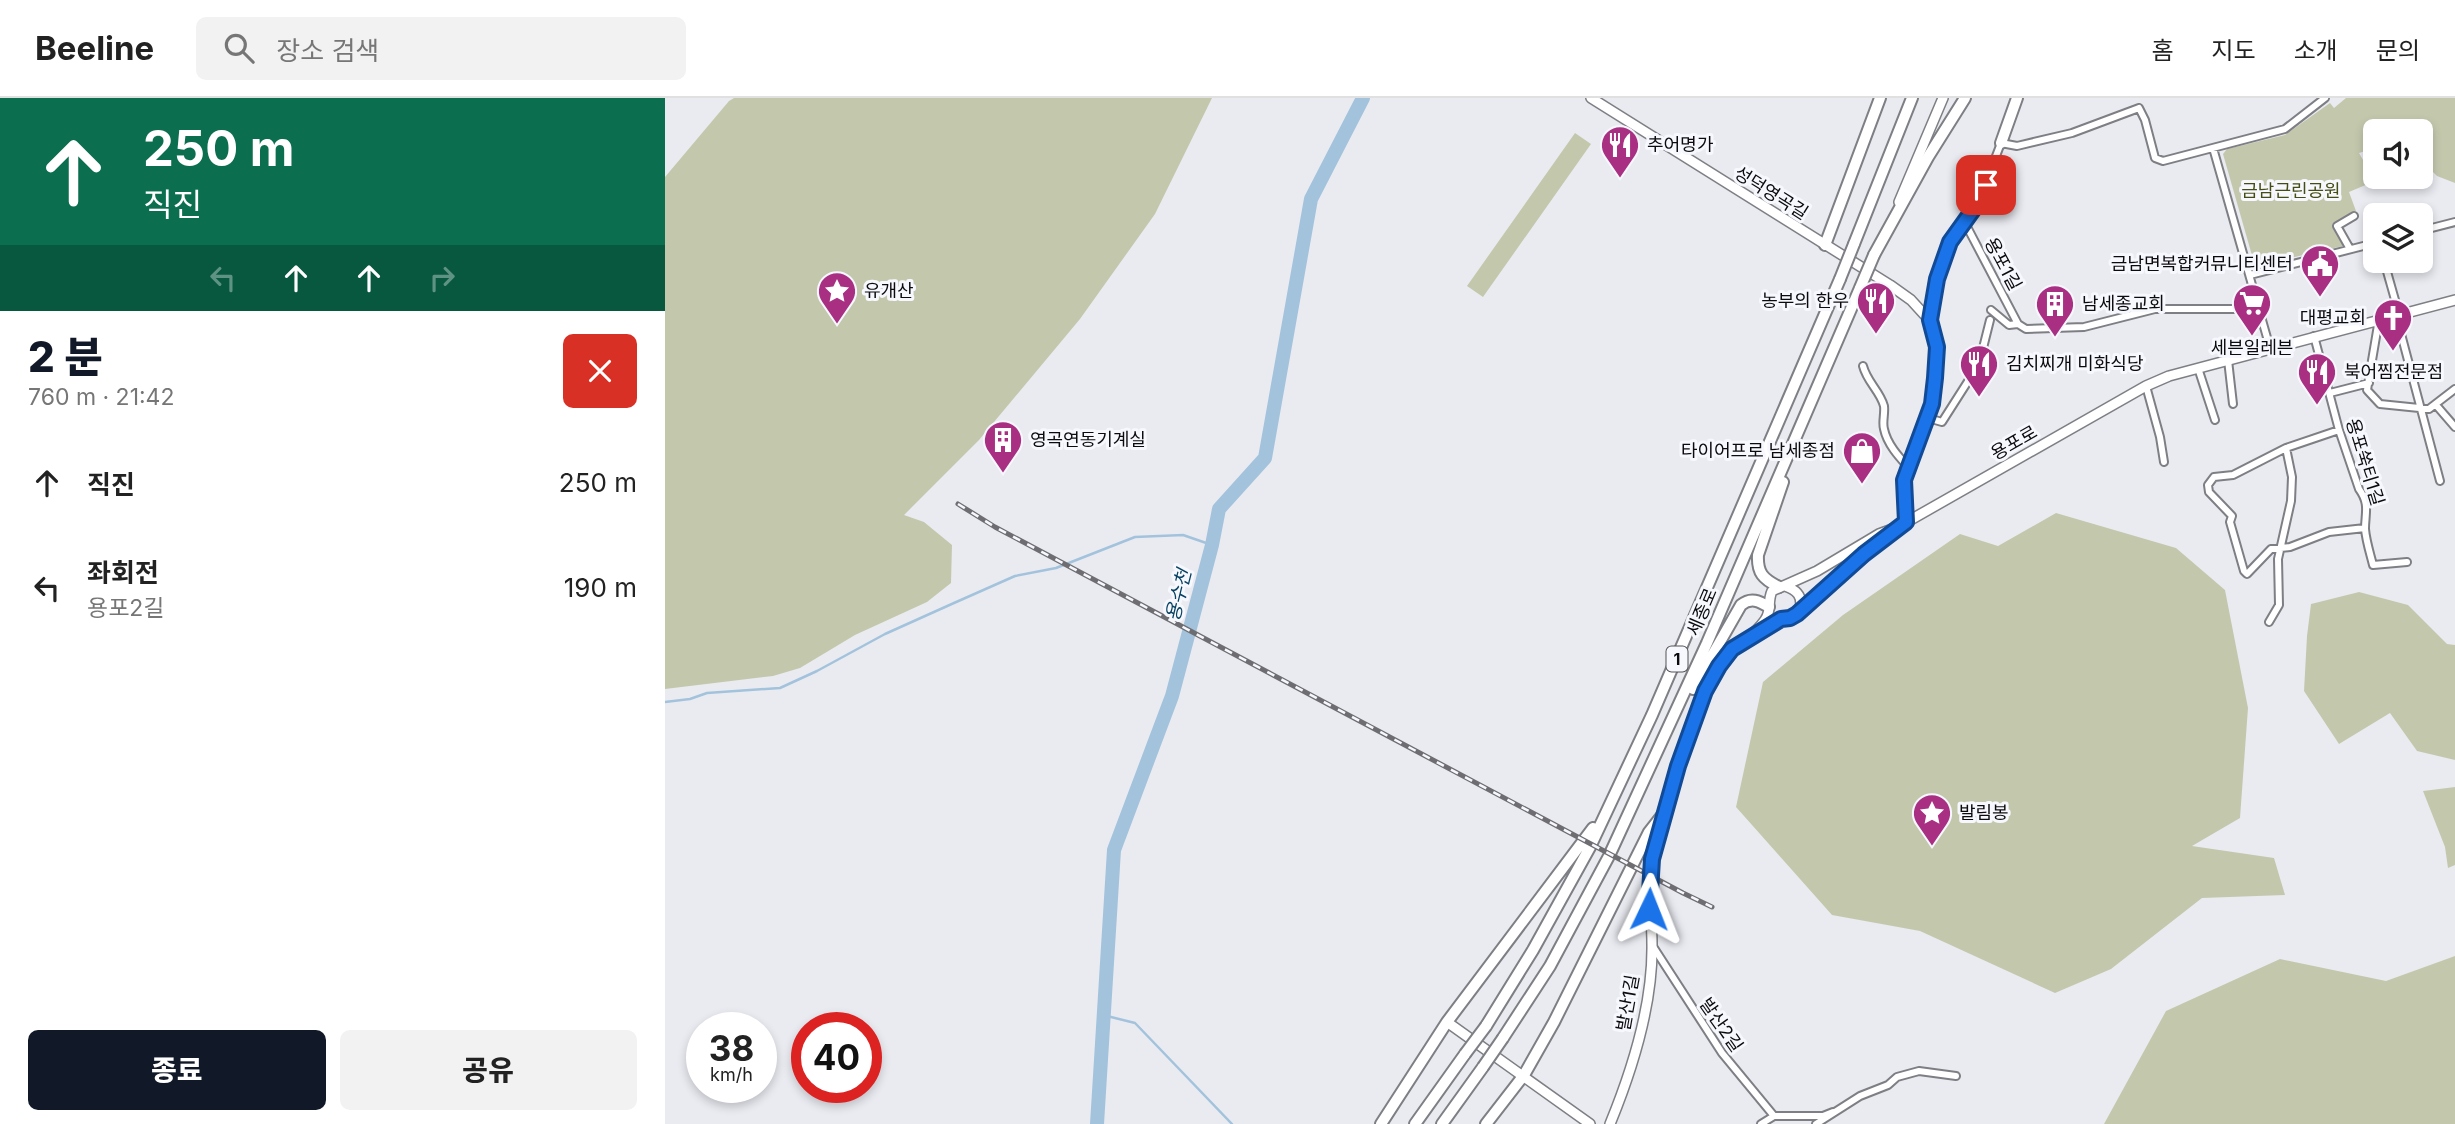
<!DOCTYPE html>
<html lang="ko">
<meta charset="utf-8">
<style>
:root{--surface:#fff;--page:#f2f2f2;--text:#222;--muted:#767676;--line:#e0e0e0;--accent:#111827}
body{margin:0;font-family:Inter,"Noto Sans KR",sans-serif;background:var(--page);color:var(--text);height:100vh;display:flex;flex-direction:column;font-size:26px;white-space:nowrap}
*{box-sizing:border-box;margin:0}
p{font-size:23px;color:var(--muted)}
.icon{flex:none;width:38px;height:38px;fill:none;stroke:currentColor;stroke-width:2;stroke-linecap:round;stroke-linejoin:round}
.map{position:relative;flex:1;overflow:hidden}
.drawer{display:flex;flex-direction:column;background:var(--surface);width:665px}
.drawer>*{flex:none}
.guide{background:#0b6e4f;color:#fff;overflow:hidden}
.tools{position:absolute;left:1698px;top:21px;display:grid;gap:14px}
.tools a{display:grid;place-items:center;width:70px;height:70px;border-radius:10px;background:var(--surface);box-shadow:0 4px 10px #0003;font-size:35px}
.speed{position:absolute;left:21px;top:914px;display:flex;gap:14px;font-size:35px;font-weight:700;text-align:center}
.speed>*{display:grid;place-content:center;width:91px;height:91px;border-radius:50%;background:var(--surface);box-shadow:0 4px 10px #0003;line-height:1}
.speed small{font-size:18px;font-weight:400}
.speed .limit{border:10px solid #d22;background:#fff;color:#111}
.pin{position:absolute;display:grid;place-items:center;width:60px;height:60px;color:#fff;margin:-30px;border-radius:14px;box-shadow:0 4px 10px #0006}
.me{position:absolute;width:77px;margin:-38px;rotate:2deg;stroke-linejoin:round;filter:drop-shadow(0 0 5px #0008)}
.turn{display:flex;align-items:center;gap:24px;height:147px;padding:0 28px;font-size:32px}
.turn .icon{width:91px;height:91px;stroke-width:2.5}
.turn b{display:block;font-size:49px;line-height:60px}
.lanes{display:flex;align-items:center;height:66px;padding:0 28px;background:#0003;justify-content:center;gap:35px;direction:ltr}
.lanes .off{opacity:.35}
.round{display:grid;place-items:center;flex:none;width:74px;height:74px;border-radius:10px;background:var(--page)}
.headline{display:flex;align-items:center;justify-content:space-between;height:119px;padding:0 28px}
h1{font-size:42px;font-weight:800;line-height:52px;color:var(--accent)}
.action{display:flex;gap:14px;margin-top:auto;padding:14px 28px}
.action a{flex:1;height:80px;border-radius:10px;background:var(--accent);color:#fff;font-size:28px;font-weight:800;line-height:80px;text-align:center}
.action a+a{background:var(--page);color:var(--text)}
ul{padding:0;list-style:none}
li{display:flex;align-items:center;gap:21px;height:105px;padding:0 28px}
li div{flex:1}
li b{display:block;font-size:26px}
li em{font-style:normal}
header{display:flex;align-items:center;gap:42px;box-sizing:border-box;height:98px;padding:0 35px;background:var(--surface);border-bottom:2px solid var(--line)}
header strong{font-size:33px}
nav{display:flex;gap:38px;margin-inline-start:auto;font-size:24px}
.search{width:490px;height:63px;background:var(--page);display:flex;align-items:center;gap:18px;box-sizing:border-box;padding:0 24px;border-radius:10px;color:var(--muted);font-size:26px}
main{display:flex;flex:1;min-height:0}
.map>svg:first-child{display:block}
.green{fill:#c3c8ad}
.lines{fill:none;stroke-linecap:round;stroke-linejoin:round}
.stream{stroke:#a3c3dc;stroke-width:2.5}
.river{stroke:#a3c3dc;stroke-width:14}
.street-casing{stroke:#7e7f84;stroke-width:10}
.secondary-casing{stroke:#7e7f84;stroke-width:12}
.highway-casing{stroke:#7e7f84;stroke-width:14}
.street{stroke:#fff;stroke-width:6}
.secondary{stroke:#fff;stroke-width:9}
.highway{stroke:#fff;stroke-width:10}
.rail-casing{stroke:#6e6e72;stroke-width:5}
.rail{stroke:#f7f8fe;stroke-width:2.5;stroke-dasharray:8;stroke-linecap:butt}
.highway-bridge-casing{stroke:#7e7f84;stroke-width:14;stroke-linecap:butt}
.highway-bridge{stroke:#fff;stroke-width:10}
.route-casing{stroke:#114b97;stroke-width:18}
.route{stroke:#1a73e8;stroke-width:12}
.labels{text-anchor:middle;stroke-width:6;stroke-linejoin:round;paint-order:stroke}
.shield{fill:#f7f8fe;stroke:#525255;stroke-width:2}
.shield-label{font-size:16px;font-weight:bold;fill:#0b0b0d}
.poi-label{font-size:18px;fill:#0b0b0d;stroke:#f7f8fe;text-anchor:start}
.park-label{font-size:18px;fill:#464d13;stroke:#f7f8fe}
.street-label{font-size:18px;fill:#0b0b0d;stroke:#f7f8fe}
.water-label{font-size:19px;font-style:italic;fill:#074162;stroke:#f7f8fe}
</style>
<header>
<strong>Beeline</strong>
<div class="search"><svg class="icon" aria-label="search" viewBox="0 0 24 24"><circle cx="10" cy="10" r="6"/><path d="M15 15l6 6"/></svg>장소 검색</div>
<nav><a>홈</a><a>지도</a><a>소개</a><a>문의</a></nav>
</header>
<main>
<section class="drawer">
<div class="guide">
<div class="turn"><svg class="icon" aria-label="ahead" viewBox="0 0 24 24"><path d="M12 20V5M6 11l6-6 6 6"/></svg><div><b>250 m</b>직진</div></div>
<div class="lanes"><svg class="icon off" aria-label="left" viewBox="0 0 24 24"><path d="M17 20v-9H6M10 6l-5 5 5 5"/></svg><svg class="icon" aria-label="ahead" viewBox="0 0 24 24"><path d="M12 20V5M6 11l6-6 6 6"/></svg><svg class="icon" aria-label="ahead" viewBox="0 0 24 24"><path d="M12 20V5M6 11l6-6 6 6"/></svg><svg class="icon off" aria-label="right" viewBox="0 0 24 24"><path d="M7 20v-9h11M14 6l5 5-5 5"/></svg></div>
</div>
<div class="headline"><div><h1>2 분</h1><p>760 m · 21:42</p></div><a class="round" style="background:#d93025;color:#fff"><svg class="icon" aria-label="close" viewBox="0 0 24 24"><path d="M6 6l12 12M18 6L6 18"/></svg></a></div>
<ul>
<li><svg class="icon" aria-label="ahead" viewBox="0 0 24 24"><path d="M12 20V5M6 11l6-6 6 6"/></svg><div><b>직진</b></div><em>250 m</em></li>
<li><svg class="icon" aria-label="left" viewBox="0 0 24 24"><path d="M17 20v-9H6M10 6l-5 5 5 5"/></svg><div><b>좌회전</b><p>용포2길</p></div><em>190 m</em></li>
</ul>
<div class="action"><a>종료</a><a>공유</a></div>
</section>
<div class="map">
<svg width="1790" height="1026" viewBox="0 0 1790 1026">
<rect width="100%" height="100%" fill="#eaebf1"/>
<path class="green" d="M69 0H547L490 116 415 221 314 342 239 417 259 424 287 447 286 485 262 504 190 537 135 570 108 578 0 591V79L64 3Z
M1681 0H1790V85L1772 78 1755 61V33H1710V50L1694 55 1710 83 1684 94 1691 113 1667 127 1678 148 1590 168 1558 56 1562 51 1620 37 1665 5 1669 10Z
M910 35 926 46 818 199 802 188Z
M1391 415 1511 450 1560 492 1583 610 1575 720 1527 748 1609 760 1620 797 1537 800 1446 871 1390 895 1255 833 1167 817 1071 709 1098 584 1178 517 1295 436 1333 448Z
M1694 494 1743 507 1782 546 1790 547V662L1752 653 1725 615 1674 646 1639 593 1642 538 1646 506Z
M1790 689V767L1783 770 1780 749 1758 693Z
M1790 858V1026H1439L1501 913 1615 861 1721 883Z"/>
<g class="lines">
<path class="stream" d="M0 604 25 601 42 595 115 590 152 573 220 536 289 505 350 478 391 470 470 439 518 437 547 447
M438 917 470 925 567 1026"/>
<path class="river" d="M432 1026 449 752 507 598 547 447 554 411 600 360 646 101 698 0"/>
<g class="street-casing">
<path id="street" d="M1474 10 1480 22 1490 60 1498 63 1620 31 1660 0
M1548 50 1605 250
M1300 125 1353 226 1361 231 1419 229 1490 211H1594
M1755 133 1790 124
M1685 151 1672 128 1689 118
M1719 163 1734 216
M1585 177 1710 145
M1326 212 1344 227 1353 226
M1731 217 1775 383
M1714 221 1702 292 1715 306 1764 311 1790 291
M1265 222 1272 182 1281 152 1291 134 1313 105 1336 45 1352 48 1407 35 1474 10
M1649 238 1674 332 1694 391C1705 406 1700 415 1700 431 1701 443 1705 455 1708 467L1742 464
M1563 262 1568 306
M1198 268C1202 284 1215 293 1219 308 1220 316 1217 324 1219 331 1222 346 1234 359 1244 370
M1533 270 1550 322
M1481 288 1495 339 1499 364
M1665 295 1704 285
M1771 307 1790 329
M1263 320 1277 324 1314 266 1325 222
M1674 332 1621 350 1568 377 1549 379 1543 387 1544 394 1567 418 1565 424 1579 473 1582 476 1606 451 1625 449 1664 434 1700 430
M1604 524 1614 507 1613 461 1626 403 1627 379 1621 350
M987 847 1057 955 1109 1018H1158L1168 1014
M1096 1026 1109 1018
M1151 1026 1195 998 1223 987 1232 979 1254 973 1291 978"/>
</g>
<g class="secondary-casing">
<path id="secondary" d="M926 0 1225 187 1246 202 1267 225 1272 249 1267 306 1239 382 1241 424
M1234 104 1278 0
M1120 488C1132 492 1138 498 1135 511
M1093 536 1116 521H1125L1132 516 1180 471 1230 432
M782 924 925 1026
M945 1026C968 970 988 907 987 846 987 818 982 790 987 762 989 745 997 727 1002 711 1014 669 1030 602 1055 567 1067 549 1088 540 1100 522 1107 513 1102 504 1107 493L1152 473 1214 436 1233 429 1481 288 1504 278 1790 202"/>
</g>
<g class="highway-casing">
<path id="highway" d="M1336 45 1352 0
M1189 146 1247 0
M1160 147 1215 0
M1209 157 1263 59 1300 0
M1114 489C1098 481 1092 475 1093 457L1118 384
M1028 591 1076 507C1086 499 1094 503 1104 509
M821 928 868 852 925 749 987 617 1175 181
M838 940 885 868 944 758 1042 545 1195 190
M716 1026 782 924 928 730
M750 1026 800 956
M777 1026 818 969
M821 1026 859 977 889 924 984 734 1002 711"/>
</g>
<use href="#street" class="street"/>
<use href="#secondary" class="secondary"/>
<use href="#highway" class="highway"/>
<g class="rail-casing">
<path id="rail" d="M293 406 330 429 1018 795 1047 809"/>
</g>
<use href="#rail" class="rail"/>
<g class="highway-bridge-casing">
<path id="highway-bridge" d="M1175 181 1189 146
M1195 190 1209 157
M800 956 821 928
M818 969 838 940"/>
</g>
<use href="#highway-bridge" class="highway-bridge"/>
</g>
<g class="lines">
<g class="route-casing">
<path id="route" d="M984 811 987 761 1013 668 1040 593 1054 568 1067 551 1116 521 1125 520 1132 516 1199 456 1241 424 1239 382 1267 306 1270 280 1272 249 1265 222 1272 181 1285 144 1313 105 1321 87"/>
</g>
<use href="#route" class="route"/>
</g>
<defs>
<g id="restaurant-pin" transform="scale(2.0125)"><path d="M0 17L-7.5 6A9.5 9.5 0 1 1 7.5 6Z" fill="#a92f83" stroke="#f7f8fe"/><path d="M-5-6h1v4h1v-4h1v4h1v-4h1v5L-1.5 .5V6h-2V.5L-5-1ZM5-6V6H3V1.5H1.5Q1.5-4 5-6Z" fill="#fff"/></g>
<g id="civic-pin" transform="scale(2.0125)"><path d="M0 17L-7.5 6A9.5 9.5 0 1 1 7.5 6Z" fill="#a92f83" stroke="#f7f8fe"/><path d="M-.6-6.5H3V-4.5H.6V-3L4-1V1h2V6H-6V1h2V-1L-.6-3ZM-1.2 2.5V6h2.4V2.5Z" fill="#fff"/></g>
<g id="sight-pin" transform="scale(2.0125)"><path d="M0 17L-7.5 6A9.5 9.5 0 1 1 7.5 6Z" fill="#a92f83" stroke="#f7f8fe"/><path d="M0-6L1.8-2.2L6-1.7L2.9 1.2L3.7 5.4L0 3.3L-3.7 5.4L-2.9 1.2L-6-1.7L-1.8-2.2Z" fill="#fff"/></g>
<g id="supermarket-pin" transform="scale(2.0125)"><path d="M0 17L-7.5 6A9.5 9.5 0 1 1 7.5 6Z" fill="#a92f83" stroke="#f7f8fe"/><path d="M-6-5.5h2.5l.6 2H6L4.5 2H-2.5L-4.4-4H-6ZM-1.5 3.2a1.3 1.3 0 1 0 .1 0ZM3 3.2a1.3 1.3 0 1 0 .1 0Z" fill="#fff"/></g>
<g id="building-pin" transform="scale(2.0125)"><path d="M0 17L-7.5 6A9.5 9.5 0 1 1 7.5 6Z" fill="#a92f83" stroke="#f7f8fe"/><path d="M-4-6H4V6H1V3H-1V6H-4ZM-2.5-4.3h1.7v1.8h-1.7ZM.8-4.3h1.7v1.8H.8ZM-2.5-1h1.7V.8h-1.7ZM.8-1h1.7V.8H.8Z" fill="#fff"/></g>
<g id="church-pin" transform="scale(2.0125)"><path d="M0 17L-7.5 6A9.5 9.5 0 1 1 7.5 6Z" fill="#a92f83" stroke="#f7f8fe"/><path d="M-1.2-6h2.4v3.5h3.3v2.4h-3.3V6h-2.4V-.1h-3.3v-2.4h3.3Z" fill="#fff"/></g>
<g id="shop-pin" transform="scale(2.0125)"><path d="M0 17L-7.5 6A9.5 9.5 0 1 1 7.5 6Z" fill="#a92f83" stroke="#f7f8fe"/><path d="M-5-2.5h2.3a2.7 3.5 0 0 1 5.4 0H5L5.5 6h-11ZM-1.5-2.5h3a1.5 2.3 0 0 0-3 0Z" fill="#fff"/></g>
</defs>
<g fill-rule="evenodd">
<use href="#restaurant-pin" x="955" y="47"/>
<use href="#civic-pin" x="1655" y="166"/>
<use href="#sight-pin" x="172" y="193"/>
<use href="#restaurant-pin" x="1211" y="203"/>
<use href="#supermarket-pin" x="1587" y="205"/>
<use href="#building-pin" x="1390" y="206"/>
<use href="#church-pin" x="1728" y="220"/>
<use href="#restaurant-pin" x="1314" y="266"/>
<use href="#restaurant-pin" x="1652" y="274"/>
<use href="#building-pin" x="338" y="342"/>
<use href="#shop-pin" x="1197" y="353"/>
<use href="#sight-pin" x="1267" y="715"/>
</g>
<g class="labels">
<rect class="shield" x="1001.5" y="548.5" width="21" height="25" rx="5"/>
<g class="shield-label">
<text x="1012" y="567">1</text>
</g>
<g class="poi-label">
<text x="982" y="53">추어명가</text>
<text x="1628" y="172" text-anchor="end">금남면복합커뮤니티센터</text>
<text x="199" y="199">유개산</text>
<text x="1184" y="209" text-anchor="end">농부의 한우</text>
<text x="1417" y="212">남세종교회</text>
<text x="1701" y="226" text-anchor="end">대평교회</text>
<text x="1587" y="256" text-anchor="middle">세븐일레븐</text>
<text x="1341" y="272">김치찌개 미화식당</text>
<text x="1679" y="280">북어찜전문점</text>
<text x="365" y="348">영곡연동기계실</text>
<text x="1170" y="359" text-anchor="end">타이어프로 남세종점</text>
<text x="1294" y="721">발림봉</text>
</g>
<g class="park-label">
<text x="1626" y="99">금남근린공원</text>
</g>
<g class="street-label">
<text transform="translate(1106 95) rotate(32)" y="6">성덕영곡길</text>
<text transform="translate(1338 166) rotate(62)" y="6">용포1길</text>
<text transform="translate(1349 345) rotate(-30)" y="6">용포로</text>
<text transform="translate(1700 364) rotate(73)" y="6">용포쑥티1길</text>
<text transform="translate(1037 514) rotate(-67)" y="6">세종로</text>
<text transform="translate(963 905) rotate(-80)" y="6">발산1길</text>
<text transform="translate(1056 927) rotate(55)" y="6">발산2길</text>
</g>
<g class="water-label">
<text transform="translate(513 497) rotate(-76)" y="7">용수천</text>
</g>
</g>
</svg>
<div class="tools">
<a><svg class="icon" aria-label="sound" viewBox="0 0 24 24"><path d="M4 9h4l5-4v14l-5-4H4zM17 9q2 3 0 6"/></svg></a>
<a><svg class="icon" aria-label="layers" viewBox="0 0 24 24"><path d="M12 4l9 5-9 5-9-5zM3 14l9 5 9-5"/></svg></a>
</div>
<div class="speed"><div>38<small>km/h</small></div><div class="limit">40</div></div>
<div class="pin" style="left:1321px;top:87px;background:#d93025"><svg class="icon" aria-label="arrive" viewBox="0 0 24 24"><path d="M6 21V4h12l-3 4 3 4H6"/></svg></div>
<svg class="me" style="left:984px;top:811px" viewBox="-20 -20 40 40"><path d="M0-17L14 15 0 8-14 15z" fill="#1a73e8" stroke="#fff" stroke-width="4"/></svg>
</div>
</main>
